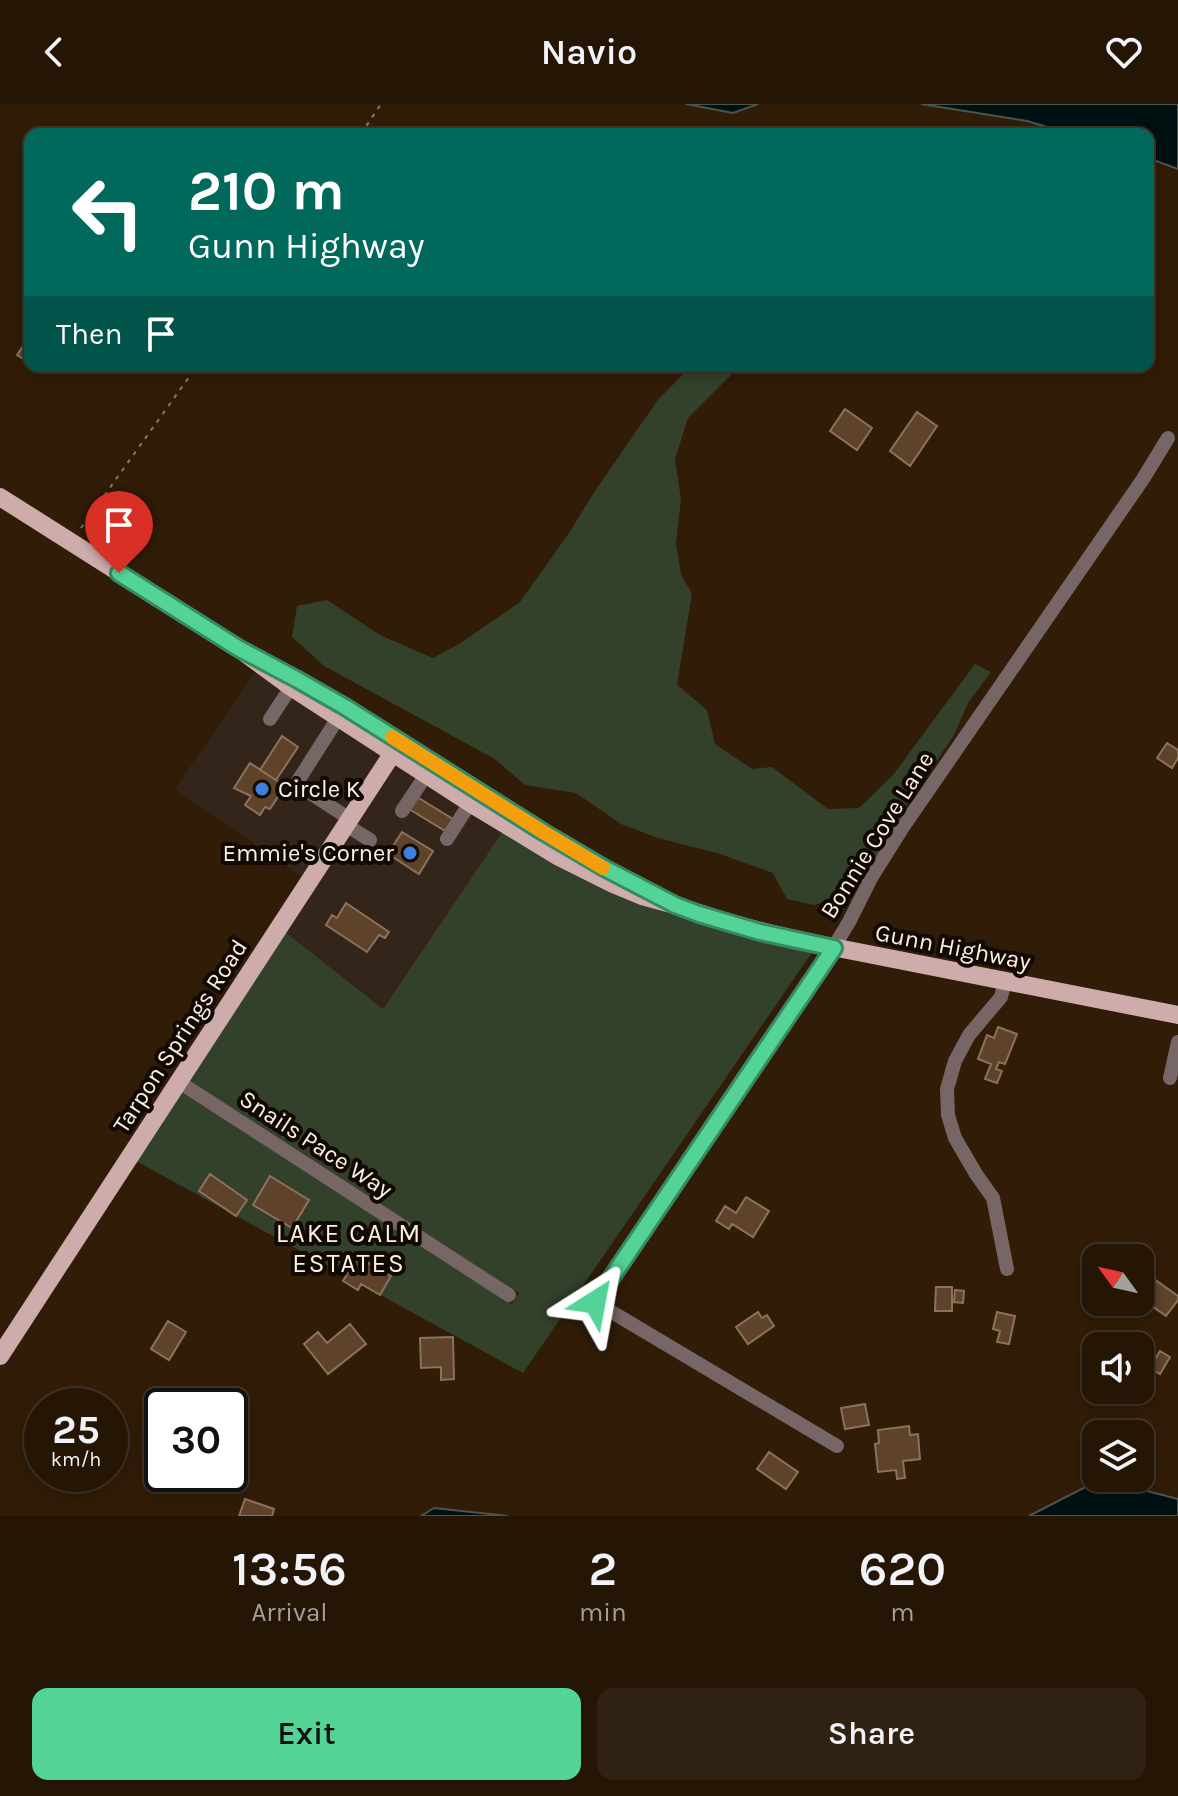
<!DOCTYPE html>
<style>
:root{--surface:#241505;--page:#302213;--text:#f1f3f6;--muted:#a39f9a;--line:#413427;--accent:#53d396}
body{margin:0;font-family:Karla,sans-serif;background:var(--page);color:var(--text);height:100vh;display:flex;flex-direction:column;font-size:30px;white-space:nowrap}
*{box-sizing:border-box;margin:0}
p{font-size:26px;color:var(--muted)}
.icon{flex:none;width:44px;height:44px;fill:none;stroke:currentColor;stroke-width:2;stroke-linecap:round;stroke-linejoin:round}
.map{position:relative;height:1412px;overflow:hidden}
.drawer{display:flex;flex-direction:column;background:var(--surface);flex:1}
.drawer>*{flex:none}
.banner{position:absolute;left:24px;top:24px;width:1130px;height:244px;border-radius:16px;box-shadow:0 4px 12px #0003,0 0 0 2px var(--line);background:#00695c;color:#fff;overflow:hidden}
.needle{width:52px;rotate:303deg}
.fabs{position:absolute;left:1082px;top:1140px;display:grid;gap:16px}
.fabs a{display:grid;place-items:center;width:72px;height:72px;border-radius:16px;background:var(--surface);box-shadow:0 4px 12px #0003,0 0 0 2px var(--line);font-size:40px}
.speed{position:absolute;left:24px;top:1284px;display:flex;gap:16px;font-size:40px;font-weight:700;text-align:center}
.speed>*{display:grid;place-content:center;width:104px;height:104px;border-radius:50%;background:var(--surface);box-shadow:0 4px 12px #0003,0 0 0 2px var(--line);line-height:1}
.speed small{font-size:20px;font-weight:400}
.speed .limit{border:4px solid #111;border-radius:12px;background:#fff;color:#111}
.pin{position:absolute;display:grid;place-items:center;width:68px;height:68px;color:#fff;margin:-82px -34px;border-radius:50% 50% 50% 0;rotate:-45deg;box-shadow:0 0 8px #0007}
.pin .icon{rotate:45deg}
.me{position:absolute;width:88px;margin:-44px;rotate:34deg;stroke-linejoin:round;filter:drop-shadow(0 0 6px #0008)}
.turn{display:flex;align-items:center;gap:28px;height:168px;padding:0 32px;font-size:36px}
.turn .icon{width:104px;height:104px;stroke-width:2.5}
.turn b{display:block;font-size:56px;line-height:68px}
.then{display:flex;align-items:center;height:76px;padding:0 32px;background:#0003;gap:16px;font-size:30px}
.eta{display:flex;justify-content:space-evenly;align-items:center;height:136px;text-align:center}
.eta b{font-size:48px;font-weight:600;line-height:56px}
.action{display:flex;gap:16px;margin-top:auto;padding:16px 32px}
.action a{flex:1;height:92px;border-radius:16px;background:var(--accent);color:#111;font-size:32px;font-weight:600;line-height:92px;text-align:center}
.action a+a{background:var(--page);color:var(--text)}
header{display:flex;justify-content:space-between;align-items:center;height:104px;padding:0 32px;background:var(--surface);font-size:36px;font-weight:600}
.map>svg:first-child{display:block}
.commercial{fill:#34251a}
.green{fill:#33412a}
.water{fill:#001112;stroke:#4c5451;stroke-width:2}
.building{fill:#5e422a;stroke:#8c725d;stroke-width:2}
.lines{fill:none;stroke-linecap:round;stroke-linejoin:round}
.path{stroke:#8b7a68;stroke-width:2;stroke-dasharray:4 6;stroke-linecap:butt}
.minor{stroke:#766666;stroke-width:14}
.major{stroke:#cdacab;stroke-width:18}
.route-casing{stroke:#368962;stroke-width:20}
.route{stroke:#53d396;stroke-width:14}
.slow{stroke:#f59e0b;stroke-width:14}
.shop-dot{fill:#3f7fe0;stroke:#110903;stroke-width:3}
.labels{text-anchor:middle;stroke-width:8;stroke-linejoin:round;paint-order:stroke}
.poi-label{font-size:24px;fill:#fef0e3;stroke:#110903;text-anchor:start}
.street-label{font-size:24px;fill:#fef0e3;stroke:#110903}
.neighbourhood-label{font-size:26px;letter-spacing:2px;fill:#fef0e3;stroke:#110903}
</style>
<header><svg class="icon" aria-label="back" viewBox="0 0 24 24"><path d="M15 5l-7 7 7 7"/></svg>Navio<svg class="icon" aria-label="heart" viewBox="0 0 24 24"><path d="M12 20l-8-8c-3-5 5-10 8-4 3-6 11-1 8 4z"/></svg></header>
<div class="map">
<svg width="1178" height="1412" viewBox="0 0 1178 1412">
<rect width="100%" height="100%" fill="#301c07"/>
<path class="commercial" d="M256 566 382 651 294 787 301 772 175 685Z
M395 659 503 727 383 905 285 829Z"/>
<path class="green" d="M691 262H737L731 271 688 314 675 355 681 395 676 439 681 470 692 490 677 581 707 606 715 640 752 665 772 663 828 705 859 704 893 671 975 560 991 568 968 599 954 631 904 705 879 761 841 792 814 801 787 795 773 769 717 749 658 734 621 720 576 689 525 681 495 655 324 562 292 533 297 502 327 496 380 531 433 554 459 540 520 498 569 429 595 387 657 297Z
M503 727 531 744 813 847 523 1269 136 1057 181 988 512 1200 519 1189 189 976 285 828 383 905Z"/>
<path class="water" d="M686 0H758L733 9Z
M921 0H1178V65L1148 54V30H1071L1027 17Z
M1101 1375 1178 1395V1412H1029Z
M434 1404 508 1412H421Z"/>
<path class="building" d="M30 232V259L17 251Z
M845 305 872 324 857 346 830 327Z
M917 308 937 322 910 362 890 347Z
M282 632 298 643 276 676 260 666Z
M1167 639 1178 646V654L1172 664 1157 654Z
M250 659 285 682 270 705 265 703 260 711 245 701 251 692 234 684Z
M417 693 453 715 445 727 409 705Z
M402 728 433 747 419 770 388 750Z
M346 799 389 828 385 834 379 831 367 848 326 821 332 811 337 814Z
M998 923 1017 930 1005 960 999 958 996 965 1002 967 997 979 985 975 991 960 978 955 987 931 994 934Z
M210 1070 247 1096 236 1112 199 1087Z
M270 1072 309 1096 292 1124 253 1101Z
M746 1093 769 1107 753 1133 732 1120 729 1125 716 1117 725 1102 736 1109Z
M357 1153 391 1172 380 1191 361 1180 358 1186 343 1177Z
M1140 1165 1178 1192V1196L1166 1212 1140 1194Z
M936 1183H952V1207H935Z
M955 1186 964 1187 963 1199 954 1198Z
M758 1208 762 1214 767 1211 774 1222 748 1240 736 1223Z
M997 1208 1015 1212 1009 1240 997 1238 1000 1227 993 1225Z
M168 1217 186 1228 169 1256 151 1245Z
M350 1220 366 1240 328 1270 304 1240 318 1228 327 1239Z
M453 1233 454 1275 441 1276V1263L421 1264 420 1234Z
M1160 1247 1170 1253 1160 1270 1150 1264Z
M865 1300 869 1321 845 1325 841 1304Z
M909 1322 910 1331 918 1330 920 1355 903 1357 905 1374 897 1375 896 1366 878 1368 875 1340 879 1339 878 1326Z
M769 1348 798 1368 786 1385 757 1365Z
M245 1395 274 1405 272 1412H239Z"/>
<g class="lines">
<path class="path" d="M361 30 381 0
M81 424 197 262"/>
<path class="minor" d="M338 614 296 680 350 715
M270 615 291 583
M402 707 426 671
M346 721 370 736
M447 735 470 699
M1005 877 1001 893 969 931 955 957 947 985 948 1011 955 1034 976 1070 993 1094 1007 1165
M1170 974 1178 938
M179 978 509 1191
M837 1342 595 1198 821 864 849 818 871 774 903 723 1143 375 1168 334"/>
<path class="major" d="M0 393 238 544 291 583 470 699 559 753 613 780 642 792 675 801 729 819 797 836 1178 911
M328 594 564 741
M0 1252 400 638"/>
</g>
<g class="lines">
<g class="route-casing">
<path id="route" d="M119 469 238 544 296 575 345 603 543 728 604 764 675 801 699 810 760 828 834 844 595 1198"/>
</g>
<use href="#route" class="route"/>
<path class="slow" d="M392 633 543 728 603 764"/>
</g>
<g class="shop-dot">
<circle cx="262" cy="685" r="8"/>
<circle cx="410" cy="749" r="8"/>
</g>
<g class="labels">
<g class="poi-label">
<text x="278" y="693">Circle K</text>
<text x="394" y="757" text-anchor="end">Emmie's Corner</text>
</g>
<g class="street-label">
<text transform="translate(877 731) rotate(-58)" y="8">Bonnie Cove Lane</text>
<text transform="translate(953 843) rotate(11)" y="8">Gunn Highway</text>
<text transform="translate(180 932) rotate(-57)" y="8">Tarpon Springs Road</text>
<text transform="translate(316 1040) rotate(33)" y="8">Snails Pace Way</text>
</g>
<g class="neighbourhood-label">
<text x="349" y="1138">LAKE CALM<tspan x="349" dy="30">ESTATES</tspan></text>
</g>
</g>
</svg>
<div class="fabs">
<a><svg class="needle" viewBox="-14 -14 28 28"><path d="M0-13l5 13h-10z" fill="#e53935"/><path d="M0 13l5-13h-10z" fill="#a39f9a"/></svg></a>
<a><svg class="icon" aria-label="sound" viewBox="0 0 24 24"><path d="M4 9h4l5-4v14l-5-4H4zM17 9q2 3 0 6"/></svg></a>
<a><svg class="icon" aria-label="layers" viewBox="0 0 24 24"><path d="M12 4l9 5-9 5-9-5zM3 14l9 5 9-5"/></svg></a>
</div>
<div class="speed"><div>25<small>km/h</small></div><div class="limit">30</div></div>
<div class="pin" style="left:119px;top:469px;background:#d93025"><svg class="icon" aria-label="arrive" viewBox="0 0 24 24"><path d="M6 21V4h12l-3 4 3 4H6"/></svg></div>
<svg class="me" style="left:595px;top:1198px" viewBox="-20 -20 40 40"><path d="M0-17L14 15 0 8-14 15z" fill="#53d396" stroke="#fff" stroke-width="4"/></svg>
<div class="banner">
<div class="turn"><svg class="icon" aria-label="left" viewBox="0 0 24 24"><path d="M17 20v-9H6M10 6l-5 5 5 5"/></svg><div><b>210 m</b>Gunn Highway</div></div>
<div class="then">Then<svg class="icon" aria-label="arrive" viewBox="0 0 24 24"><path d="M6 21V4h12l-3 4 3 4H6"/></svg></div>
</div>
</div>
<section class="drawer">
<div class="eta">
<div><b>13:56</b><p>Arrival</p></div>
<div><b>2</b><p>min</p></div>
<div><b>620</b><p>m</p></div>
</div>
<div class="action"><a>Exit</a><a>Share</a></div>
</section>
